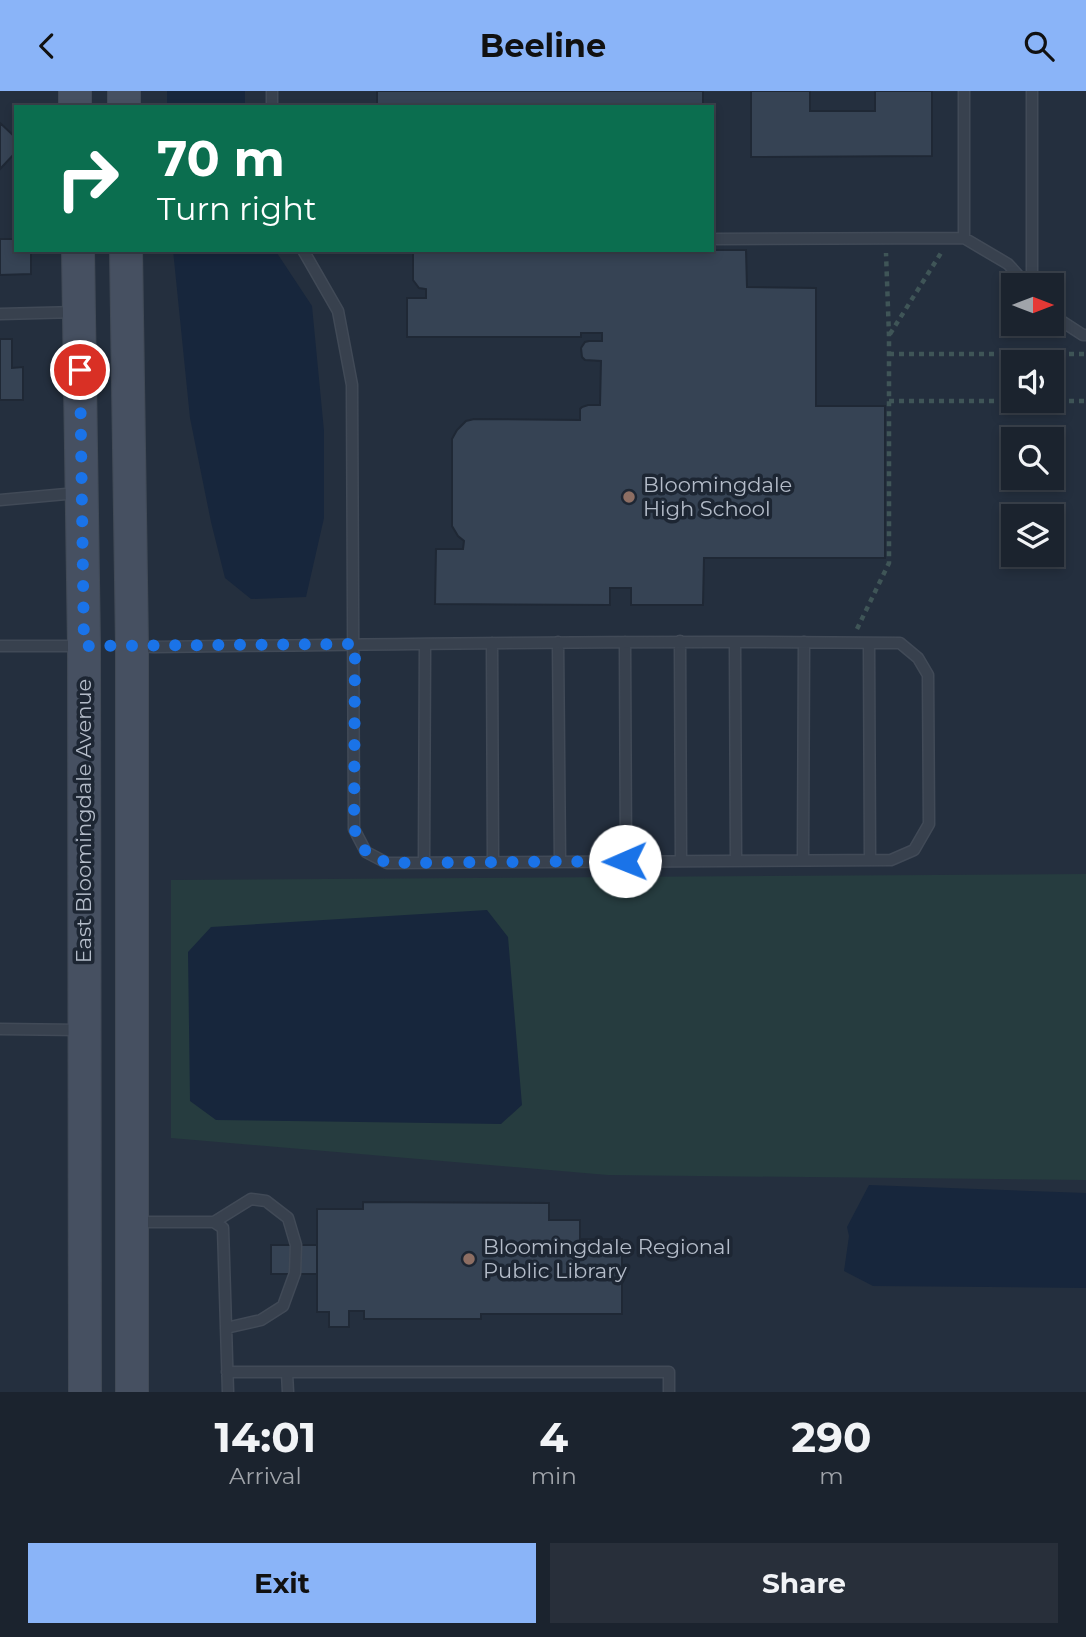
<!DOCTYPE html>
<style>
:root{--surface:#1b232e;--page:#282f3a;--text:#f1f3f6;--muted:#a0a4aa;--line:#39404a;--accent:#8ab4f8}
body{margin:0;font-family:Montserrat,sans-serif;background:var(--page);color:var(--text);height:100vh;display:flex;flex-direction:column;font-size:26px;white-space:nowrap}
*{box-sizing:border-box;margin:0}
p{font-size:23px;color:var(--muted)}
.icon{flex:none;width:38px;height:38px;fill:none;stroke:currentColor;stroke-width:2;stroke-linecap:round;stroke-linejoin:round}
.map{position:relative;height:1301px;overflow:hidden}
.details{display:flex;flex-direction:column;background:var(--surface);flex:1}
.details>*{flex:none}
.banner{position:absolute;left:14px;top:14px;width:700px;height:147px;border-radius:0px;box-shadow:0 4px 10px #0003,0 0 0 2px var(--line);background:#0b6e4f;color:#fff;overflow:hidden}
.needle{width:46px;rotate:90deg}
.controls{position:absolute;left:1001px;top:182px;display:grid;gap:14px}
.controls a{display:grid;place-items:center;width:63px;height:63px;border-radius:0px;background:var(--surface);box-shadow:0 4px 10px #0003,0 0 0 2px var(--line);font-size:35px}
.pin{position:absolute;display:grid;place-items:center;width:60px;height:60px;color:#fff;margin:-30px;border:4px solid #fff;border-radius:50%;box-shadow:0 2px 7px #0007}
.me{position:absolute;width:77px;margin:-38px;rotate:269deg;stroke-linejoin:round;filter:drop-shadow(0 0 5px #0008)}
.turn{display:flex;align-items:center;gap:24px;height:147px;padding:0 28px;font-size:32px}
.turn .icon{width:91px;height:91px;stroke-width:2.5}
.turn b{display:block;font-size:49px;line-height:60px}
.eta{display:flex;justify-content:space-evenly;align-items:center;height:119px;text-align:center}
.eta b{font-size:42px;font-weight:700;line-height:49px}
.primary-button{display:flex;gap:14px;margin-top:auto;padding:14px 28px}
.primary-button a{flex:1;height:80px;border-radius:0px;background:var(--accent);color:#111;font-size:28px;font-weight:700;line-height:80px;text-align:center}
.primary-button a+a{background:var(--page);color:var(--text)}
header{display:flex;justify-content:space-between;align-items:center;height:91px;padding:0 28px;background:var(--accent);color:#111;font-size:32px;font-weight:700}
.map>svg:first-child{display:block}
.green{fill:#263c3f}
.water{fill:#17263c}
.building{fill:#364354;stroke:#1f2835;stroke-width:2}
.lines{fill:none;stroke-linecap:round;stroke-linejoin:round}
.service-casing{stroke:#414a57;stroke-width:13}
.secondary-casing{stroke:#414a57;stroke-width:34}
.path{stroke:#3f5557;stroke-width:4.5;stroke-dasharray:5 5;stroke-linecap:butt}
.service{stroke:#38414e;stroke-width:10}
.secondary{stroke:#465061;stroke-width:32}
.route{stroke:#1a73e8;stroke-width:12;stroke-dasharray:0 21.6}
.education-dot{fill:#8d6e63;stroke:#1d2633;stroke-width:2.5}
.labels{text-anchor:middle;stroke-width:7;stroke-linejoin:round;paint-order:stroke}
.poi-label{font-size:21px;fill:#b4bcc9;stroke:#1d2633;text-anchor:start}
.street-label{font-size:21px;fill:#b4bcc9;stroke:#1d2633}
</style>
<header><svg class="icon" aria-label="back" viewBox="0 0 24 24"><path d="M15 5l-7 7 7 7"/></svg>Beeline<svg class="icon" aria-label="search" viewBox="0 0 24 24"><circle cx="10" cy="10" r="6"/><path d="M15 15l6 6"/></svg></header>
<div class="map">
<svg width="1086" height="1301" viewBox="0 0 1086 1301">
<rect width="100%" height="100%" fill="#242f3e"/>
<path class="green" d="M1086 783V1089L608 1084 171 1047V789Z"/>
<path class="water" d="M167 0H245V16H167Z
M173 159H275L312 215 324 340V427L306 506 251 508 225 487 211 431 190 327Z
M487 819 508 846 522 1014 501 1033 216 1029 190 1010 188 861 211 836Z
M869 1094 1086 1102V1197L873 1195 844 1180 849 1145 847 1136Z"/>
<path class="building" d="M377 0H703V16H377Z
M751 0H810V20H875V0H932V65L751 66Z
M0 32 16 47V61L0 78Z
M0 148H16V159H31V183L0 184Z
M413 159H746L747 196 816 197V315H885V467H704L703 514H631V497H610V514L435 513 436 458H463L464 450 458 445 452 435V348L457 339 466 330 474 328 580 329V318L582 316 588 314H600L601 270 585 269 582 266 581 257 585 251 589 250H602V242H581V246H407V207H426V198L419 197 413 189Z
M0 248H12V277L23 276V309H0Z
M363 1111 549 1112V1129H580V1148H622V1223H481V1228H364V1220H349V1236H329V1221H317V1118H363Z
M271 1154H317V1183H271Z"/>
<g class="lines">
<g class="service-casing">
<path id="service" d="M272 0V16
M964 147V0
M717 148 964 147 1008 173 1027 194
M1032 194V0
M0 223 78 221
M1052 224 1083 244H1086
M0 409 77 402
M680 550 681 770
M558 551 560 771
M625 551 626 770
M735 551 736 770
M492 552 493 771
M869 552 870 769
M0 555H81
M133 555 155 556C403 553 651 549 900 552L918 567 928 584 929 733 914 759 891 769 387 772 366 761 354 738 352 294 338 220 303 159
M803 769 804 551
M424 772 425 553
M0 938 81 939
M135 1131H214L251 1108 266 1110 288 1127 296 1154 295 1182 283 1215 261 1229 226 1237
M214 1131 223 1137 228 1301
M227 1281H669V1301
M287 1282 288 1301"/>
</g>
<g class="secondary-casing">
<path id="secondary" d="M75 0V16
M124 0V16
M78 159 84 555 85 1301
M126 159 132 555V1301"/>
</g>
<path class="path" d="M890 243 941 162
M889 263H1084
M889 310H1086
M857 538 889 472V245L886 162"/>
<use href="#service" class="service"/>
<use href="#secondary" class="secondary"/>
</g>
<g class="lines">
<path class="route" d="M80 279 84 555 355 553 354 738 366 761 387 772 625 770"/>
</g>
<g class="education-dot">
<circle cx="629" cy="406" r="7"/>
<circle cx="469" cy="1168" r="7"/>
</g>
<g class="labels">
<g class="poi-label">
<text x="643" y="401">Bloomingdale<tspan x="643" dy="24">High School</tspan></text>
<text x="483" y="1163">Bloomingdale Regional<tspan x="483" dy="24">Public Library</tspan></text>
</g>
<g class="street-label">
<text transform="translate(84 730) rotate(-90)" y="7">East Bloomingdale Avenue</text>
</g>
</g>
</svg>
<div class="controls">
<a><svg class="needle" viewBox="-14 -14 28 28"><path d="M0-13l5 13h-10z" fill="#e53935"/><path d="M0 13l5-13h-10z" fill="#a0a4aa"/></svg></a>
<a><svg class="icon" aria-label="sound" viewBox="0 0 24 24"><path d="M4 9h4l5-4v14l-5-4H4zM17 9q2 3 0 6"/></svg></a>
<a><svg class="icon" aria-label="search" viewBox="0 0 24 24"><circle cx="10" cy="10" r="6"/><path d="M15 15l6 6"/></svg></a>
<a><svg class="icon" aria-label="layers" viewBox="0 0 24 24"><path d="M12 4l9 5-9 5-9-5zM3 14l9 5 9-5"/></svg></a>
</div>
<div class="pin" style="left:80px;top:279px;background:#d93025"><svg class="icon" aria-label="arrive" viewBox="0 0 24 24"><path d="M6 21V4h12l-3 4 3 4H6"/></svg></div>
<svg class="me" style="left:625px;top:770px" viewBox="-20 -20 40 40"><circle r="19" fill="#fff"/><path d="M0-13L10 11 0 6-10 11z" fill="#1a73e8"/></svg>
<div class="banner">
<div class="turn"><svg class="icon" aria-label="right" viewBox="0 0 24 24"><path d="M7 20v-9h11M14 6l5 5-5 5"/></svg><div><b>70 m</b>Turn right</div></div>
</div>
</div>
<section class="details">
<div class="eta">
<div><b>14:01</b><p>Arrival</p></div>
<div><b>4</b><p>min</p></div>
<div><b>290</b><p>m</p></div>
</div>
<div class="primary-button"><a>Exit</a><a>Share</a></div>
</section>
